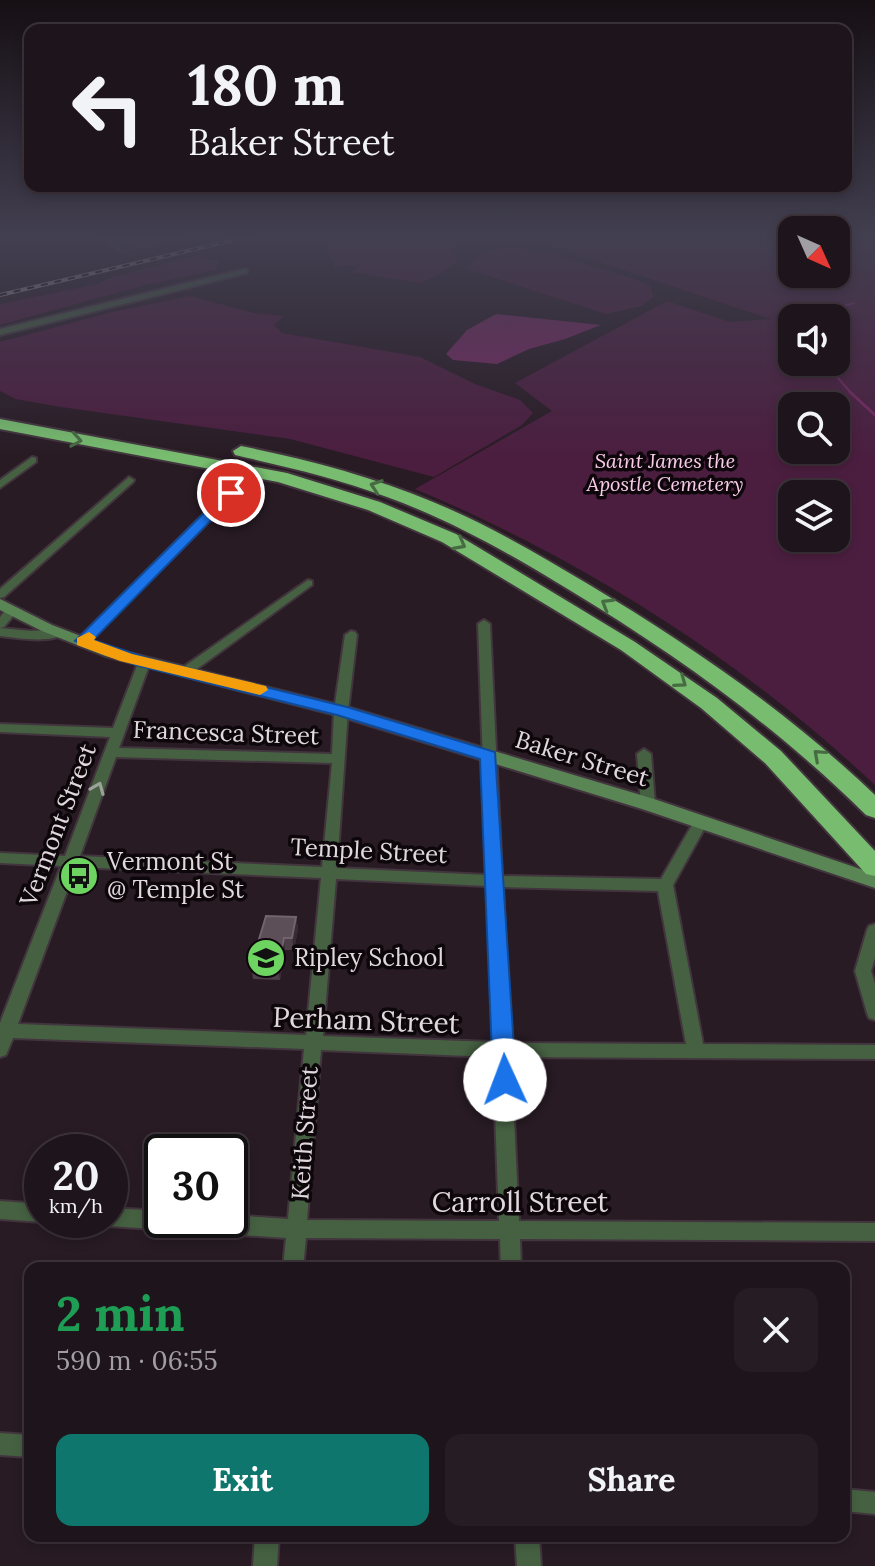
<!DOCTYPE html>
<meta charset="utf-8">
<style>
:root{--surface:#1e141b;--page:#261d24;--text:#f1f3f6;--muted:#a19ea3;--line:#3c333a;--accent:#0f766e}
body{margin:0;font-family:Lora,serif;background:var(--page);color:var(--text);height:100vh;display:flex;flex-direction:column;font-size:30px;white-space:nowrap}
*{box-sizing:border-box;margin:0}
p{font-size:26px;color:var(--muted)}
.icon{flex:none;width:44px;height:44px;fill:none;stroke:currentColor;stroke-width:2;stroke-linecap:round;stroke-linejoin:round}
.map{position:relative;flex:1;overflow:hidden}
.sheet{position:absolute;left:24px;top:1262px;width:826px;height:280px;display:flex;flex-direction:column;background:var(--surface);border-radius:16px;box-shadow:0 4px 12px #0003,0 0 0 2px var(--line)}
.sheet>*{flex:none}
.banner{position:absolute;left:24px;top:24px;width:828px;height:168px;border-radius:16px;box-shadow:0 4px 12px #0003,0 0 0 2px var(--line);background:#1e141b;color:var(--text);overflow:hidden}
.needle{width:52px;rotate:135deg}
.controls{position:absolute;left:778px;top:216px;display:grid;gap:16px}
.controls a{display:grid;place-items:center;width:72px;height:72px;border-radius:16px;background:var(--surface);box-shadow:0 4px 12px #0003,0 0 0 2px var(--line);font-size:40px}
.speed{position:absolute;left:24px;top:1134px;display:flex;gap:16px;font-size:40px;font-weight:700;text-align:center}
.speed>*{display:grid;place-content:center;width:104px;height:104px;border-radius:50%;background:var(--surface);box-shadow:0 4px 12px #0003,0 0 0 2px var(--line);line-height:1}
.speed small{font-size:20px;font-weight:400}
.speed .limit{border:4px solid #111;border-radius:12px;background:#fff;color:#111}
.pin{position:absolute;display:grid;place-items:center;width:68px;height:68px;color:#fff;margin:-34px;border:4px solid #fff;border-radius:50%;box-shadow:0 2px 8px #0007}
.me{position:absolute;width:88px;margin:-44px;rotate:358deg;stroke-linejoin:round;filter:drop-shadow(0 0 6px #0008)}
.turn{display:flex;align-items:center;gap:28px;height:168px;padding:0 32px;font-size:36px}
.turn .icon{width:104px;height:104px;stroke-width:2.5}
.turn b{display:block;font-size:56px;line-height:68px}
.round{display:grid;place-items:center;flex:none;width:84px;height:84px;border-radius:16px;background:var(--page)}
.headline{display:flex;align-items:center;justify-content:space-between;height:136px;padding:0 32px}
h1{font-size:48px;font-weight:700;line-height:60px;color:#1e9e55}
.cta{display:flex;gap:16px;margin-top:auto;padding:16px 32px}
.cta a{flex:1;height:92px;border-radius:16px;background:var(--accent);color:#fff;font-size:32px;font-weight:700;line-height:92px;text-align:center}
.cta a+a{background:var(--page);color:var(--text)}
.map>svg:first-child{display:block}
.green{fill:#4b1e3f;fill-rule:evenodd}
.water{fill:#762962}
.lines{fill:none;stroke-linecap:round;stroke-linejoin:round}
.stream-far1{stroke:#762962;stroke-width:2}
.stream{stroke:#762962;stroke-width:3}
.street-casing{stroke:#42353e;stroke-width:4}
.secondary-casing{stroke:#42353e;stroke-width:4}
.highway-casing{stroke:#42353e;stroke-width:4}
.street{fill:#466142;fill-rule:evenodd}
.secondary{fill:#5a8655;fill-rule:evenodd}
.highway{fill:#77bc6f;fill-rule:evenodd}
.rail-casing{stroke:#a1979e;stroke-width:4}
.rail{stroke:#0d070b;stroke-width:2;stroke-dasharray:7;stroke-linecap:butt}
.wall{fill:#4d3f48}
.shaded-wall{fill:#382933}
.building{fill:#5d4f58;stroke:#72646d;stroke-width:2}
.oneway{stroke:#476b42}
.oneway2{stroke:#9ba298}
.route{fill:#1a73e8;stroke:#114b97;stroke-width:2}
.slow{fill:#f59e0b}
.labels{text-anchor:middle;stroke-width:7;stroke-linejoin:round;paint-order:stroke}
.far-park-label{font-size:20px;font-style:italic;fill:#faccea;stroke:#0d070b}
.street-label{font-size:24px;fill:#e1d8de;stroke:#0d070b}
.poi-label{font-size:24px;fill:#e1d8de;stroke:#0d070b;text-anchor:start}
.near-street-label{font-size:28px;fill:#e1d8de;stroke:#0d070b}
</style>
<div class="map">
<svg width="875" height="1566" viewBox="0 0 875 1566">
<rect width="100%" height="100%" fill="#281b24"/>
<path class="green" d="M325 236H471L476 238 452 248 457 255 454 256 460 258 446 270 421 283 352 272 361 264 335 267 321 240 329 239Z
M521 236H792V274H836V236H875V785C743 661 583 559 415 489L552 411 515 383 667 301 730 322 771 319ZM792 318H836V362H792ZM792 406H836V450H792ZM792 494H836V538H792Z
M508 247 540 250 637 280 650 286 654 297 641 306 606 314 464 268 471 265 472 260 485 251Z
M197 256 204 257V260H219L216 270 145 285 0 325V304L98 284 112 277Z
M190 296 254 313 284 316 274 325 282 333 420 357 475 384 520 400 533 413 522 425 434 477 290 439 61 407 16 399 0 391V342L112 312Z"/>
<path class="water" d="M496 314 601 325 565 339 529 349 497 364 453 360 446 354 467 330Z"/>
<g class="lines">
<path class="stream-far1" d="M803 318 854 303
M824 362 852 394"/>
<path class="stream" d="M850 392 875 415"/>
<g class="street-casing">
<path id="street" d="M244 269H247V273L0 335V329Z
M32 457 36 458V462L0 488V480Z
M129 477 134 480 133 482 4 597 0 598V589Z
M231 490 236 493 235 495 87 644H79L77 641 79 638 227 491Z
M308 580 312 581V585L190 674H182L180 671 182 668Z
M12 606 18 610 4 627 0 628V617L8 607Z
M484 620 490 624 502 876 661 879 696 818H706L708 822 673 885 703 1044 875 1045V1059L511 1057 519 1221 875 1223V1241L520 1239 521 1268H501L500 1239 306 1238 303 1268H283L286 1238 110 1226 103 1223 102 1220H110V1208L162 1211V1220H230V1215L288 1219 304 1049 13 1038 6 1055 0 1057V1023L61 866 0 863V853L65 856 110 737 0 732V724L113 728 138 663 144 659 150 663 119 748 332 754 334 711 345 635 351 631 355 632 357 635 348 711 337 868 487 875 478 624ZM116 757 332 763 322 867 80 856ZM76 867 321 878 306 1035 18 1024ZM336 879 487 886 493 1042 323 1036ZM503 887 658 891 686 1044 510 1043ZM321 1050 493 1057 499 1221 307 1220Z
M0 628 31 631 60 629 66 633C50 644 19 638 0 636Z
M644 749 651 754 655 804 648 809 641 804 637 754Z
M875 924V958L871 971 875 984V1020L869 1018 867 1013 855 971 867 930 869 926Z
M0 1201 42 1204V1220H47L42 1222 0 1219Z
M0 1433 30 1435V1457L0 1455Z
M844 1489 875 1492V1514L844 1511Z
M255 1536H279L277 1566H253Z
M515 1536H539L541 1566H517Z"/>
</g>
<g class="secondary-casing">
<path id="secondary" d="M0 599 52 625 117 650 347 707 654 799 875 874V888L642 809 336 715 105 656 42 631 0 610Z"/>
</g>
<g class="highway-casing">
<path id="highway" d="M0 419 287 473 380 502 456 534 635 642 717 698 781 751 875 851V876L866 874 765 763 701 708 621 650 442 542 368 510 278 482 0 429Z
M241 446C306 459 371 476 433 502 487 524 537 554 588 584 690 645 788 712 875 795V818L866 815C777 727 678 656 571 591 512 555 453 521 387 497 337 478 287 467 235 455L233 451Z"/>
</g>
<use href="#street" class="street"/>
<use href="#secondary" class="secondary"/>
<use href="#highway" class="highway"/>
<g class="rail-casing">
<path id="rail" d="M0 295 251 236"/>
</g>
<use href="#rail" class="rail"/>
</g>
<path class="wall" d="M95 236H202L122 255Z
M296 917 298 929 294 950H285L280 980 253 979 251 966Z"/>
<path class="shaded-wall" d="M148 236H202L122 255 119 243Z
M296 917 298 929 294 950 292 938Z
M284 938 285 950 280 980 278 968Z"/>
<path class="building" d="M110 236H148L119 243Z
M266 916 296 917 292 938H284L278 968 251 966Z"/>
<defs><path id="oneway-chevron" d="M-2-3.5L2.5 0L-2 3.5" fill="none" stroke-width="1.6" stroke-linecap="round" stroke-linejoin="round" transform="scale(2)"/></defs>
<g class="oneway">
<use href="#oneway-chevron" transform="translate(76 440) rotate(10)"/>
<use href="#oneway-chevron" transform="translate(376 486) rotate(-161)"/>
<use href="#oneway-chevron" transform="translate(460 544) rotate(28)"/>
<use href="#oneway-chevron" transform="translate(607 604) rotate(-149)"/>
<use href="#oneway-chevron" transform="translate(681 682) rotate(36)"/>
<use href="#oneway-chevron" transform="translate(819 755) rotate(-138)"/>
</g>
<use class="oneway2" href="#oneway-chevron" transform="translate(98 788) rotate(-68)"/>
<linearGradient id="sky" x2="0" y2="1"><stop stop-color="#160f14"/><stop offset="0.52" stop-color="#423f50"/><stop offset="1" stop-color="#423f50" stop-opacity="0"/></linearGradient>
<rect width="875" height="456" fill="url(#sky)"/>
<path class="route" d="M227 490 238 493 93 640 147 658 347 707 495 752 516 1080 513 1087 505 1090 496 1087 493 1080 480 759 337 715 136 665 75 641Z"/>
<path class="slow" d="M89 632 96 637 94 640 132 654 266 686 268 690 260 695 120 661 77 645V638Z"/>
<defs>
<g id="bus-disc" transform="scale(2)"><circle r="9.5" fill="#6dd361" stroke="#0d070b"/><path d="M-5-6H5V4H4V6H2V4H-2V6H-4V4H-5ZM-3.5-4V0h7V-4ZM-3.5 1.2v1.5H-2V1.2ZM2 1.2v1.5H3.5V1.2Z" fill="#111"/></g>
<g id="school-disc" transform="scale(2)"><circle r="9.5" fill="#6dd361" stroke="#0d070b"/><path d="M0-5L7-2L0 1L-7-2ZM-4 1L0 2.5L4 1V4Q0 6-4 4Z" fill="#111"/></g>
</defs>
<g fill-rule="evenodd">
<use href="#bus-disc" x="79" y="876"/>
<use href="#school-disc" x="266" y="958"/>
</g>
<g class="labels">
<g class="far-park-label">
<text x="665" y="468">Saint James the<tspan x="665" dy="23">Apostle Cemetery</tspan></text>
</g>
<g class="street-label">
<text transform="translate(226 733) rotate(2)" y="8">Francesca Street</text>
<text transform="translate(582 759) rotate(17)" y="8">Baker Street</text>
<text transform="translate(58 825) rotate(-69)" y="8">Vermont Street</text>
<text transform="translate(369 851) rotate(3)" y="8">Temple Street</text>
<text transform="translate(305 1133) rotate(-86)" y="8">Keith Street</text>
</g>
<g class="poi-label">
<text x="107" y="870">Vermont St<tspan x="107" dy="28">@ Temple St</tspan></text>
<text x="294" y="966">Ripley School</text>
</g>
<g class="near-street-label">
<text transform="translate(366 1020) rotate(2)" y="10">Perham Street</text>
<text x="520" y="1212">Carroll Street</text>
</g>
</g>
</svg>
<div class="controls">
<a><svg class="needle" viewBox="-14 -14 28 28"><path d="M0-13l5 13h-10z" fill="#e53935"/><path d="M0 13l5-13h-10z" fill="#a19ea3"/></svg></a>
<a><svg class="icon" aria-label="sound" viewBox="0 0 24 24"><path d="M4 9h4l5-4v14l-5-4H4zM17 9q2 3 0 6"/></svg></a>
<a><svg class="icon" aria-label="search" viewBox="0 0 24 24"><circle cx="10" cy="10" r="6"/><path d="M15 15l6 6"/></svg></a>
<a><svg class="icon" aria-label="layers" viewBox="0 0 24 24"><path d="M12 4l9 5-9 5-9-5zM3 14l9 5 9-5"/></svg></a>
</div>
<div class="speed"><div>20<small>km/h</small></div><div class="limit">30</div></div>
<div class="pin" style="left:231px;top:493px;background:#d93025"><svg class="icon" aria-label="arrive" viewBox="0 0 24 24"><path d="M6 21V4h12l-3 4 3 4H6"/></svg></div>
<svg class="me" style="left:505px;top:1080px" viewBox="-20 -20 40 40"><circle r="19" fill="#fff"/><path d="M0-13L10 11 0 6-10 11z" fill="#1a73e8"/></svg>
<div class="banner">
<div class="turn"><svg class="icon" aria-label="left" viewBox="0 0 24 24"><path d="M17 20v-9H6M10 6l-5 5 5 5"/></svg><div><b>180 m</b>Baker Street</div></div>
</div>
<section class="sheet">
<div class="headline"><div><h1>2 min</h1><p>590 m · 06:55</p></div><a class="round"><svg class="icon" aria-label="close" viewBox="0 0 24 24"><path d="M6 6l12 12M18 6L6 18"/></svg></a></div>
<div class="cta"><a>Exit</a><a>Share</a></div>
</section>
</div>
